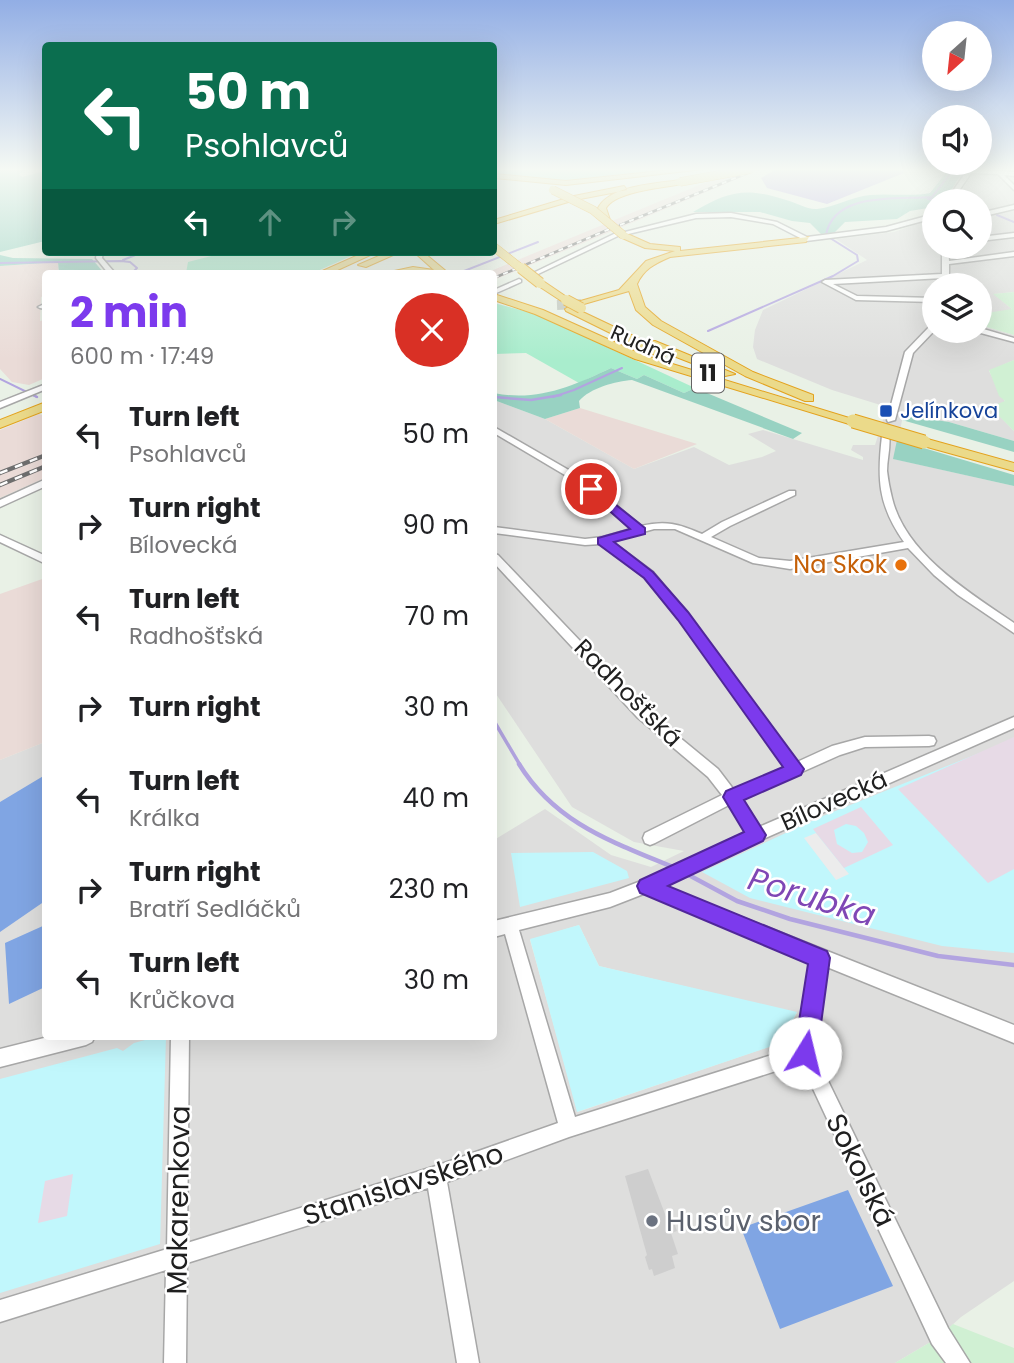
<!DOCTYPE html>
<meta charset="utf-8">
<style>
:root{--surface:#fff;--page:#f2f2f2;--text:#202124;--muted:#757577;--accent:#7c3aed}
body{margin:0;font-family:Poppins,sans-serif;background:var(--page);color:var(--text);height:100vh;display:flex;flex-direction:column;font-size:26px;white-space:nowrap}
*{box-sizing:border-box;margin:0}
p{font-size:23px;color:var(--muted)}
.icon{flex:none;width:38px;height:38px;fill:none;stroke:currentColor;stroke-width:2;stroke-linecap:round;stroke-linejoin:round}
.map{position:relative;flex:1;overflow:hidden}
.sheet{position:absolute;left:42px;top:270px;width:455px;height:770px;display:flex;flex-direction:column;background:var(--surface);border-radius:7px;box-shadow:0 7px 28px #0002}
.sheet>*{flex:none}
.guide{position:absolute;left:42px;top:42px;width:455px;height:214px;border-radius:7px;box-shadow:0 7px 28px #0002;background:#0b6e4f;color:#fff;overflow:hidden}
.needle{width:46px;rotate:207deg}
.fabs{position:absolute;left:922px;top:21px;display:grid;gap:14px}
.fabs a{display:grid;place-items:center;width:70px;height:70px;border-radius:50%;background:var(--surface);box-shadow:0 7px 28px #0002;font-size:35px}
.pin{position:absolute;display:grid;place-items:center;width:60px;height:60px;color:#fff;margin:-30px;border:4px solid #fff;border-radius:50%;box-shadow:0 2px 7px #0007}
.me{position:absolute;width:77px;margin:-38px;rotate:9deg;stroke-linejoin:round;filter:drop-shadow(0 0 5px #0008)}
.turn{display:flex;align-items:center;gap:24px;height:147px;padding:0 28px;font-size:32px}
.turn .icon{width:91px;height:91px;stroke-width:2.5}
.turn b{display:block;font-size:49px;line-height:60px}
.lanes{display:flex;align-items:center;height:66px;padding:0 28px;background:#0003;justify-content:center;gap:35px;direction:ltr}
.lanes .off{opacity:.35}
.round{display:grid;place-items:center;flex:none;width:74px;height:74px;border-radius:37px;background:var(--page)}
.overview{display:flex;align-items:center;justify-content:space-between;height:119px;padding:0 28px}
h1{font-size:42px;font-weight:700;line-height:52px;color:var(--accent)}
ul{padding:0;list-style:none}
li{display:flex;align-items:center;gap:21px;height:91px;padding:0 28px}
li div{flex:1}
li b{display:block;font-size:26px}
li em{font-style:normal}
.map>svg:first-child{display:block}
.residential{fill:#dededd;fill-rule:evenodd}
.industrial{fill:#eadbd7}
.religious{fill:#cecece}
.farmland{fill:#d0f0d3}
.grass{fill:#a9edcd}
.forest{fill:#98d2c2}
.park{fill:#c1f7fc}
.pitch{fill:#80a5e3}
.parking{fill:#ececec}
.plaza{fill:#e7dae6;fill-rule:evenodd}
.water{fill:#b2a4e0}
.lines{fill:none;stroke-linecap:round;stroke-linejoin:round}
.stream-far3{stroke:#b2a4e0;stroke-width:2}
.stream-far2{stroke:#b2a4e0;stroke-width:2.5}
.stream-far1{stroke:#b2a4e0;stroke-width:3.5}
.stream{stroke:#b2a4e0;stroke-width:4.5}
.highway-tunnel{stroke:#c1c7be;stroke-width:10;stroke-dasharray:10 5;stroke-linecap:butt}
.minor-casing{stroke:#a7a7a7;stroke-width:3}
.highway-casing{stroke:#e3a21e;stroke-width:2}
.minor{fill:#fff;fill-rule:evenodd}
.highway{fill:#ebda8a;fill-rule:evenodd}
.rail-far1-casing{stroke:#6e6e6e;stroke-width:2.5}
.rail-casing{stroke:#6e6e6e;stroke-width:4.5}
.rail-far1{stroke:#fff;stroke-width:2;stroke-dasharray:5;stroke-linecap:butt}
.rail{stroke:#fff;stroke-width:2.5;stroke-dasharray:8;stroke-linecap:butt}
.highway-bridge-far2-casing{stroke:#e3a21e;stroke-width:9;stroke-linecap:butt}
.highway-bridge-far1-casing{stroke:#e3a21e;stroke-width:12;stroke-linecap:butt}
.highway-bridge-casing{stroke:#e3a21e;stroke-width:15;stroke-linecap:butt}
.highway-bridge-far2{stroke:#ebda8a;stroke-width:8}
.highway-bridge-far1{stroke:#ebda8a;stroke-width:10}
.highway-bridge{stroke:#ebda8a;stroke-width:13}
.route{fill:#7c3aed;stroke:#51269a;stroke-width:2}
.transit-dot{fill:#1a4fb4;stroke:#fff;stroke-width:2.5}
.food-dot{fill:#e8710a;stroke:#fff;stroke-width:2.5}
.worship-dot{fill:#6b7280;stroke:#fff;stroke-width:2.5}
.labels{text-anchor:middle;stroke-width:5;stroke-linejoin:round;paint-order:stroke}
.far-street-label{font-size:21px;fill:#202020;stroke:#fff}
.far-transit-label{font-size:21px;fill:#164399;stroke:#fff;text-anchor:start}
.shield{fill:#fff;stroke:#636363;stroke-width:2}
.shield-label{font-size:23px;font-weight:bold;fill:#202020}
.food-label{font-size:24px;fill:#c56008;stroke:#fff;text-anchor:end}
.street-label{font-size:24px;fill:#202020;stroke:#fff}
.near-street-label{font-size:28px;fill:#202020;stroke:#fff}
.near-worship-label{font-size:28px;fill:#5b616d;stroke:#fff;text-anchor:start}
.near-water-label{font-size:32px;font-style:italic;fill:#7f47b5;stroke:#fff}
</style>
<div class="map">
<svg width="1014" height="1363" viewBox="0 0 1014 1363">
<rect width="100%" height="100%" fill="#e9f1e6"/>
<path class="residential" d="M975 169 1003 172 1014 184V292L994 294 1013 310 980 314V285H934V331H980V325L1014 335V360L989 371 1005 402 991 407 1014 431V441L949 422 903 416 894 459 1014 486V1281L961 1317 939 1337 895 1363H0V760L45 742 46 1036H494V840L545 809 611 855 651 867 684 851 634 842 572 807 494 691V400L545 419 634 469 694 447 729 465 762 457 776 451 748 434 763 430 863 460V457L851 450 853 445H875L887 407 832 390 757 359 753 347 755 330 763 310 867 260 836 239 894 232 934 218V247H980V201H956ZM579 925 599 966 797 1013 780 1043 578 1112 530 940Z"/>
<path class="industrial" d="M738 169H762L494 280V273H486Z
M59 262 58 273H46L45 296 41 297 40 321 45 320V378L29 385 12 382 0 369V266Z
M580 408 697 444 634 469 545 419Z
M39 414 45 416V478L0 498V430Z
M45 578V742L0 760V594Z"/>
<path class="religious" d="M648 1169 668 1222 673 1220 677 1231 671 1233 678 1254 672 1256 675 1268 654 1276 652 1269 649 1270 645 1257 647 1255 625 1176Z"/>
<path class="farmland" d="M1014 292V335L980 325V314L1012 309 993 294Z
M1014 360V431L990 407 1005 401 999 396 989 370Z
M953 1324 1014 1348V1363H895L939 1337Z"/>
<path class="grass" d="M494 169H676L679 170 566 183 494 176Z
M227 252H360L313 273H186L188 262Z
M494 303 536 314 695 388 684 393 644 375 637 379 611 368 579 383 526 353 494 354Z"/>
<path class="forest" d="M0 169H27L19 174 22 177 45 171V241L0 252Z
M949 169H964L946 199 934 201V207L910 211 897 219 845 222 834 233 821 234 810 223 792 221 760 212H693C729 191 746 187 786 200 795 202 808 210 817 209 835 207 851 197 870 195 890 193 909 197 930 193Z
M0 255 13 258 92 259 104 273H59L58 262 0 266Z
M611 368 637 379 644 375 684 393 695 388 802 433 793 439 632 380C616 381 590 388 579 401L580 408 545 419 494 400V393C537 402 573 386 611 368Z
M903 415 949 422 1014 441V452L902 420Z
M897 440 1014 475V486L893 459Z"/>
<path class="park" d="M1014 739V953L942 946 750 898 702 872 818 818Z
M593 852 627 871 629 878 520 907 511 853Z
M579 925 599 966 797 1012 781 1043 577 1112 530 939Z
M160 1036H166L160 1244 0 1293V1079L117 1048 123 1051 134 1043Z"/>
<path class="pitch" d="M45 775V901L0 932V802Z
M45 925V987L9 1004 5 943Z
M848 1190 893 1286 780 1329 741 1228Z"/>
<path class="parking" d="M816 833 844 868 849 874 836 880 804 838Z"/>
<path class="plaza" d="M1014 737V869L988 883 898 789Z
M861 807 893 845 844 868 813 829ZM846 824 856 826 864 833 868 842 862 852 852 853 837 844 834 830Z
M73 1174 67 1216 38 1223 45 1181Z"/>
<path class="water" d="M776 169H903L904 173 827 204 767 188 761 178Z"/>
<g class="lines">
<path class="stream-far3" d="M928 199 943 201
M997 215 1014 222
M826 235C834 191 898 200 932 197L954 169
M123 260 143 252
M0 263 121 261 130 262 137 268 132 273
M459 273 538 242
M708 331 833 276 858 261 857 255 830 238
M0 379 37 397
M553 397 574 390 622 368"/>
<path class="stream-far2" d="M33 395 37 397
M494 397 531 400 561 395"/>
<path class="stream-far1" d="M494 721 520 765"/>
<path class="stream" d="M519 764C556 824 613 842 675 868
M685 873 737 901 790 919 938 956 1014 965"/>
<path class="highway-tunnel" d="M557 305 581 304"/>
<g class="minor-casing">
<path id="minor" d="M968 169 1014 172V176L1004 175 1014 185V190L998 174 971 173 952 201H946Z
M1014 205V209L980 217V213Z
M731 213 777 222 807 237 886 227 934 214V218L886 231 806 241 773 224 731 217 696 218 628 234 625 232 696 214Z
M618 232 620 235 536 275 531 274Z
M1014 233V237L980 241V237Z
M942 247H948L949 261 1014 252V256L949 264V285H943V278L833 284 857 296 934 298V302L856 300 822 282 825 280 942 274Z
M97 252H103L102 258 115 273H108L96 258Z
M519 279 521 280V282L494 294V290Z
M42 305H46V309L40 308 38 307Z
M931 325H934V331L913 353 895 420 888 422 887 420 905 352Z
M980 328 1014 338V342L977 332 980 331Z
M46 384V389L0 408V402Z
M494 427 586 480 641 526C666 520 679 524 702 534L722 522 789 491H795V495L730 526 711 537 759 558 790 561 904 542C878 505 877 479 882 436L889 434C891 446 887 459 887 471 888 480 890 490 892 498 905 554 970 593 1014 623V633L958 595 934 575 908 548 790 569 753 563 675 529H654L611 541 653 572 687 613 797 762 832 746 865 737 929 736 934 737 936 741 934 745 929 746 865 747 840 755 741 799 759 827 1014 717V728L761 840 663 886 1014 1025V1043L827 967 814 1052 948 1328 970 1363H946L932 1344 801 1063 569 1137 447 1182 479 1363H457L428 1188 187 1263 186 1363H164L166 1270 0 1322V1300L167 1249 171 1036H189L187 1243 436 1166 558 1123 505 934 494 937V921L610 893 641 881 746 832 729 805 655 843 650 845 645 843 643 838 645 833 722 795 708 777 637 717 494 563V554L498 555 645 709 718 769 734 790 786 767 679 619 645 578 601 544 585 545 494 533V527L585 539 603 537 631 529 580 484 494 433ZM646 893 812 960 797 1047 575 1117 519 930 610 907Z
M46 479V486L0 507V500Z
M0 535 46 556V564L0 542Z
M52 1036H95L92 1042 86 1045 0 1067V1049Z"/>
</g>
<g class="highway-casing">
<path id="highway" d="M679 169H704L566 185 494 178V174L566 181Z
M679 180 682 184C663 188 616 191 606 208L611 223H605L598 208C610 185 656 184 679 180Z
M624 186 627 190 575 200 494 224V220L574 196Z
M623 232 650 244 680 247V251L809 237 806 242 670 257C654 264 644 269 637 284L645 307 661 321 753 372 813 395V401H805L745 376 653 325 636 310 629 291 577 306V302L619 290 646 261 675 251 645 248 620 237Z
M365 252H377L331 273H318Z
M388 252H400L366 267 358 265Z
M414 252H423L447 272 385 273 413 267 434 270Z
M537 281H543L571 300 563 302 537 285Z
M494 294 543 310 643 355 859 421 849 424 635 359 535 314 494 300Z
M570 306 646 342 655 341 735 374 725 376 666 353 665 356H657L566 311 565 309Z
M46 402V410L0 428V420Z
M924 438 1014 463V471L920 445 918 442Z"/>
</g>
<use href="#minor" class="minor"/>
<use href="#highway" class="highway"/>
<g class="rail-far1-casing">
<path id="rail-far1" d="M620 225 750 172
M494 278 612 228"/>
</g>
<g class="rail-casing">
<path id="rail" d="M0 473 46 455
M0 485 46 466"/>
</g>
<use href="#rail-far1" class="rail-far1"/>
<use href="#rail" class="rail"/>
<g class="highway-bridge-far2-casing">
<path id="highway-bridge-far2" d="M680 182 751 169
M553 190 593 210 623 235
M494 247 523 270"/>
</g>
<g class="highway-bridge-far1-casing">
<path id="highway-bridge-far1" d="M521 268 540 283
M566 300 581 308"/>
</g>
<g class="highway-bridge-casing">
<path id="highway-bridge" d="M853 421 924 442"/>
</g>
<use href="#highway-bridge-far2" class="highway-bridge-far2"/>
<use href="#highway-bridge-far1" class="highway-bridge-far1"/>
<use href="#highway-bridge" class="highway-bridge"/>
</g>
<linearGradient id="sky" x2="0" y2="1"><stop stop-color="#92aee5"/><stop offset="0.47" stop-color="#f5f9f4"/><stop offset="1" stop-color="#f5f9f4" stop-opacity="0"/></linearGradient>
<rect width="1014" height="360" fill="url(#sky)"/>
<path class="route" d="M591 485 645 528V534L614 542 653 572 688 612 804 769 801 775 744 800 766 835 763 841 668 886 827 951 830 958 817 1053 813 1061 805 1065 797 1061 794 1053 808 964 640 893 637 886 640 880 744 832 723 797 726 791 783 767 678 620 644 578 598 544V538L630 529 587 491 585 489Z"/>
<rect class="transit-dot" x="879" y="404" width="14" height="14" rx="3.5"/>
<circle class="food-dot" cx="901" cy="565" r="7"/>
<circle class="worship-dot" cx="652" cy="1221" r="7"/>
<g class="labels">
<g class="far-street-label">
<text transform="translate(643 345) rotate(24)" y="7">Rudná</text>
</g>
<g class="far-transit-label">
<text x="900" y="418">Jelínkova</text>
</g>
<rect class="shield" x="692" y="353.5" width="32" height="39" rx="5"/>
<g class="shield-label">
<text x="708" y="381">11</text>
</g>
<g class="food-label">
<text x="887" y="573">Na Skok</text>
</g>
<g class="street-label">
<text transform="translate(628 693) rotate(45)" y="8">Radhošťská</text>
<text transform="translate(834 801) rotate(-24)" y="8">Bílovecká</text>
</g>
<g class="near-street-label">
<text transform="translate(861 1170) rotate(64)" y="10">Sokolská</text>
<text transform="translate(403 1184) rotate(-18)" y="10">Stanislavského</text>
<text transform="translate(178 1200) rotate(-89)" y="10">Makarenkova</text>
</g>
<g class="near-worship-label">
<text x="666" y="1231">Husův sbor</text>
</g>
<g class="near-water-label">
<text transform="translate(812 897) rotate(17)" y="11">Porubka</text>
</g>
</g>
</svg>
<div class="fabs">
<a><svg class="needle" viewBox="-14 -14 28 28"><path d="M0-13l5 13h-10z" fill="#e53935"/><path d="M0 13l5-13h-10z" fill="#757577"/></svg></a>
<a><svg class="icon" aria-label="sound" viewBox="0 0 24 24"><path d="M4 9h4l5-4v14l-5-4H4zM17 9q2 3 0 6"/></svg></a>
<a><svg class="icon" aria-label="search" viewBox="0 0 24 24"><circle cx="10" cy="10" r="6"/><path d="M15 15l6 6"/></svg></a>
<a><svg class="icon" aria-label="layers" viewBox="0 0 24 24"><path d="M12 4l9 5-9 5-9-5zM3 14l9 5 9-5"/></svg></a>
</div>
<div class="pin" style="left:591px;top:489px;background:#d93025"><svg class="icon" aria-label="arrive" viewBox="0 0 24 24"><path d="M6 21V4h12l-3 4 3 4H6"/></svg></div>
<svg class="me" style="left:805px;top:1053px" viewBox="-20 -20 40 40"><circle r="19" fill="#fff"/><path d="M0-13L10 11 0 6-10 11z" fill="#7c3aed"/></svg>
<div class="guide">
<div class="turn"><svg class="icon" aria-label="left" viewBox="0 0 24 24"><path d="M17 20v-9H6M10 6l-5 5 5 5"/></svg><div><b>50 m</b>Psohlavců</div></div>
<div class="lanes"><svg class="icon" aria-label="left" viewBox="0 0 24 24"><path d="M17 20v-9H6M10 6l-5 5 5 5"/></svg><svg class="icon off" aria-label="ahead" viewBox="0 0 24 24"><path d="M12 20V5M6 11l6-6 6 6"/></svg><svg class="icon off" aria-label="right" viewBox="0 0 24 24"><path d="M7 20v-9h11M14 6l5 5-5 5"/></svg></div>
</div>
<section class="sheet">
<div class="overview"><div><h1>2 min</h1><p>600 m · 17:49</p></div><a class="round" style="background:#d93025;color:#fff"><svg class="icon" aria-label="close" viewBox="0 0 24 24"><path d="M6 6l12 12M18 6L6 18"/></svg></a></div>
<ul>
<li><svg class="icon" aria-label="left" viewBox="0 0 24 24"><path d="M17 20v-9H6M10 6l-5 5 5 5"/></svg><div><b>Turn left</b><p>Psohlavců</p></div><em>50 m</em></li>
<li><svg class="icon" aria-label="right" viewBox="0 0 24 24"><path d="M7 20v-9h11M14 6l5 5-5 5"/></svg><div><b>Turn right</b><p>Bílovecká</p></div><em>90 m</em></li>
<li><svg class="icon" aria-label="left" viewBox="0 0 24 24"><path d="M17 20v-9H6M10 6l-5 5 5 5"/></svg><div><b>Turn left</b><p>Radhošťská</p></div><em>70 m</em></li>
<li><svg class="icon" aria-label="right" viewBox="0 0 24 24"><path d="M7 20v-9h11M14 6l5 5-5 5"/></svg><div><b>Turn right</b></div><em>30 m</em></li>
<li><svg class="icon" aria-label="left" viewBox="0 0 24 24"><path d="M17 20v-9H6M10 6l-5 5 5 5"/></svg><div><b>Turn left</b><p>Králka</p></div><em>40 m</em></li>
<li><svg class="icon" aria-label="right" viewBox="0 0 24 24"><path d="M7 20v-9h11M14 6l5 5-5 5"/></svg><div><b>Turn right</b><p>Bratří Sedláčků</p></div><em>230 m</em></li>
<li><svg class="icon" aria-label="left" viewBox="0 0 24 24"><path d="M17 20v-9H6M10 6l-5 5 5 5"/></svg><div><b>Turn left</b><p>Krůčkova</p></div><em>30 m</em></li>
</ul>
</section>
</div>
